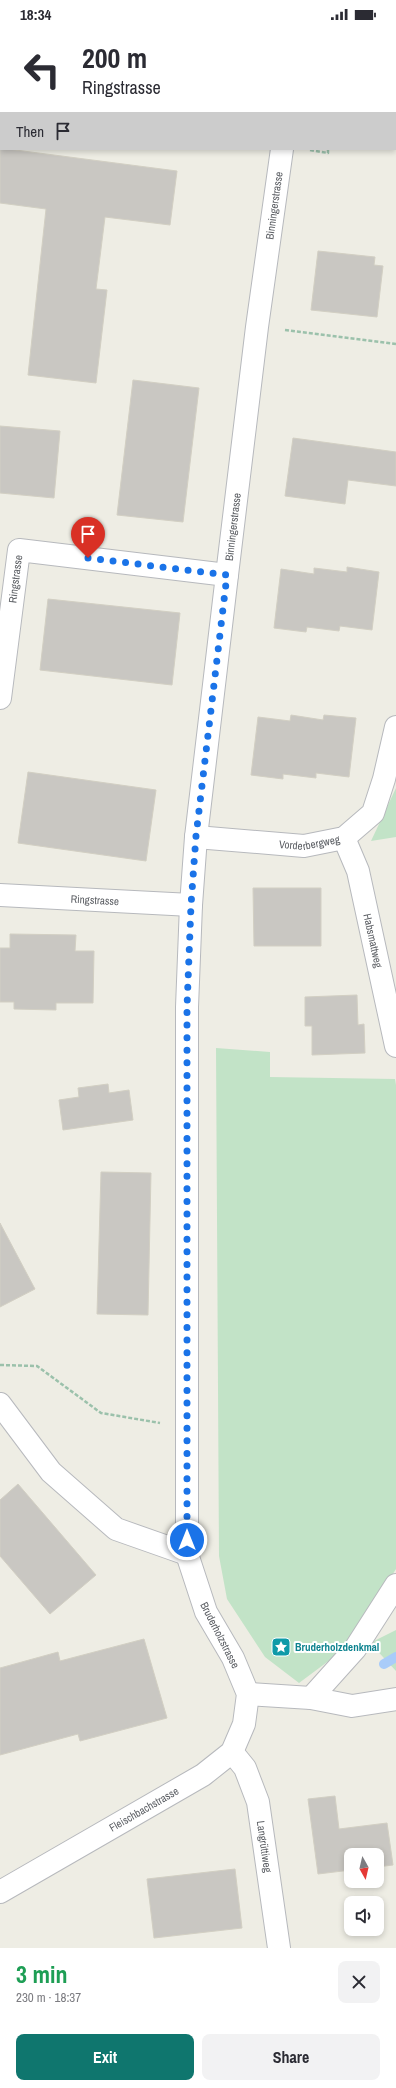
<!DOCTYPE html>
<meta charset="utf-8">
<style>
:root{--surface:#fff;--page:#f2f2f3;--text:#2b2b33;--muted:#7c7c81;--accent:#0f766e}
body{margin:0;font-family:"Archivo Narrow",sans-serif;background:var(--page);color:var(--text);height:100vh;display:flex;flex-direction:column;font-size:15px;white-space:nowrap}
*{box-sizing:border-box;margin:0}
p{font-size:13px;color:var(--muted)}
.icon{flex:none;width:22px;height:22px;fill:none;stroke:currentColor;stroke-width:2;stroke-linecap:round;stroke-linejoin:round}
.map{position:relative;height:1920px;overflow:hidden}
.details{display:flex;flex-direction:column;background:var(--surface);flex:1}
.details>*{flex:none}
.guide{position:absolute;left:0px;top:0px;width:396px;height:122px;box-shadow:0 2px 6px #0003;background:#fff;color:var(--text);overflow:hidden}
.needle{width:26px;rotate:172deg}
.fabs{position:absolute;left:344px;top:1820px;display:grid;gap:8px}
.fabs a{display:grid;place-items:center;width:40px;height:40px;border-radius:8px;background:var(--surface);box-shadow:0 2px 6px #0003;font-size:20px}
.pin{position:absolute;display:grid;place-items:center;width:34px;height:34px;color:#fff;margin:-41px -17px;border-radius:50% 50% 50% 0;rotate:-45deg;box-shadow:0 0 4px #0007}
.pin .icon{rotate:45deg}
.me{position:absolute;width:44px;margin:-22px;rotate:0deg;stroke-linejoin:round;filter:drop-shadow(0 0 3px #0008)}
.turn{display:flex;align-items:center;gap:14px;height:84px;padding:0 16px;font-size:18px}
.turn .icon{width:52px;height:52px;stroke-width:2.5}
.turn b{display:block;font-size:28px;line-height:34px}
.then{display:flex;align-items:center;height:38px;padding:0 16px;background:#0003;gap:8px;font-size:15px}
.round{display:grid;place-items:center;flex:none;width:42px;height:42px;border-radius:8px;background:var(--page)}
.head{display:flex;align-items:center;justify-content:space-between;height:68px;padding:0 16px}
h1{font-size:24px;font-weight:700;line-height:30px;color:#1e9e55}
.primary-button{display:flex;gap:8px;margin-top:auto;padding:8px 16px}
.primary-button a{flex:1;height:46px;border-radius:8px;background:var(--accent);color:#fff;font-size:16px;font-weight:700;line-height:46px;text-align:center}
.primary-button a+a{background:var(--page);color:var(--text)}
.status{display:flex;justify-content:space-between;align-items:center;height:28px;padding:0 20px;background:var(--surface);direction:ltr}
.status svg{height:11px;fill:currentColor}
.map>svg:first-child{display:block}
.green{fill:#c2e3c7}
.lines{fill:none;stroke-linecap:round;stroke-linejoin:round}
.stream{stroke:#a9ccf9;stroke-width:10}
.building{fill:#c9c7c2;stroke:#d2cfc3}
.street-casing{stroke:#b7b9bd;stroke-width:24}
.path{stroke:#9bc1ab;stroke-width:2.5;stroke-dasharray:4 2;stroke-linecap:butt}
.street{stroke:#fff;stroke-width:22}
.route{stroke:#1a73e8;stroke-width:7;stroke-dasharray:0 12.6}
.labels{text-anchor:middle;stroke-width:4;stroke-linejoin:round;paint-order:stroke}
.street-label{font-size:11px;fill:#5c5f64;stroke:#fff}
.culture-label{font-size:11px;font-weight:bold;fill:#0d838f;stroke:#fff;text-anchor:start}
</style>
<div class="status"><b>18:34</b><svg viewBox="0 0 49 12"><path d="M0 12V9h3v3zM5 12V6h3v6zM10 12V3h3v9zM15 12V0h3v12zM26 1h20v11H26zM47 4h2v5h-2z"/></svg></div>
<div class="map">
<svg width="396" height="1920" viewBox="0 0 396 1920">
<rect width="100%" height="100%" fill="#eeede4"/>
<path class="green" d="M396 760V809L371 813Z
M216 1020 270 1024V1049L395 1051 396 1057V1541L346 1620 299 1655 265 1629 227 1571 219 1528Z
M396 1602V1643L370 1615Z"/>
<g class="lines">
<path class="stream" d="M384 1636 396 1629"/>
</g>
<path class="building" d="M0 120 177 143 170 197 105 189 96 261 107 262 96 355 28 347 46 181 0 175Z
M318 223 375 229 374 237 383 238 377 289 311 282Z
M133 352 199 360 183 494 117 487Z
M0 398 60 403 54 470 0 465Z
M293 410 396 424V458L348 452 345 476 285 468Z
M347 539 379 544 372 602 340 598 339 603 307 599 306 604 274 600 281 541 314 546V540L347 544Z
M48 571 180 585 172 657 40 642Z
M291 687 323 692 324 687 356 690 349 749 316 745V750L283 746V751L251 747 258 689 290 693Z
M28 744 156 762 146 833 18 815Z
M253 860H321V918H254Z
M10 906 76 907 75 923H94L93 975H56V982L14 981V974H0V920H10Z
M357 967 358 997 364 996 365 1025 312 1027V998H305V969Z
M108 1056 109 1065 129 1062 133 1092 63 1102 59 1072 79 1069 78 1060Z
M101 1144 151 1145 148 1287 97 1286Z
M0 1195 35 1261 0 1279Z
M18 1456 96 1547 50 1586 0 1528V1472Z
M144 1611 167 1690 80 1713 78 1706 0 1727V1640L58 1624 60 1633Z
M335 1768 339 1801 387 1795 393 1837 377 1839V1827H351V1842L318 1846 308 1771Z
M235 1841 242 1900 154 1910 147 1851Z"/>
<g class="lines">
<g class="street-casing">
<g id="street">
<path d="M300 1V0"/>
<path id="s1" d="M0 670 19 522 227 547"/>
<path id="s2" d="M196 809 304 818 344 810 373 785 384 751 396 699"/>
<path id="s3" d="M344 810 358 843 396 1018"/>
<path id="s4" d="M0 867 191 877"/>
<path d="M0 1376 51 1444 116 1501 187 1526"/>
<path d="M248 1666 311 1670 352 1678 396 1671"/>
<path d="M311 1670 355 1621 396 1557"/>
<path id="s5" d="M232 1724 245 1740 258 1774 279 1920"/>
<path id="s6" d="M0 1864 203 1747 232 1724 244 1696 248 1666 233 1630 206 1584 187 1526V979L191 877 196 809 227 547 257 299 282 121"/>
</g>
</g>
<path class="path" d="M395 109H396
M310 122 328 125V121
M285 302 396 316
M0 1337 37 1338 101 1385 160 1395"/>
<use href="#street" class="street"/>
</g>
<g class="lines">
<path class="route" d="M88 530 227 547 196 808 191 877 187 979V1512"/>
</g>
<defs>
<g id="sight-square" transform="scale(1)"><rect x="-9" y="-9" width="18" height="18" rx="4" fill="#0f9aa8" stroke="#fff"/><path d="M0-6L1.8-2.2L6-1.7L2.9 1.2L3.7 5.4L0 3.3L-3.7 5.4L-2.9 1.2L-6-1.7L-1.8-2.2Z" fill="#fff"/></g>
</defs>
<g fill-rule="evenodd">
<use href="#sight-square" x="281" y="1619"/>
</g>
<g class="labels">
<g class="street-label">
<text dy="4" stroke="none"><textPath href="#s6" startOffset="1839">Binningerstrasse</textPath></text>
<text dy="4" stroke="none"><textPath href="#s6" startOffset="1515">Binningerstrasse</textPath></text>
<text dy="4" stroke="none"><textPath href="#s1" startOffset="120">Ringstrasse</textPath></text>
<text dy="4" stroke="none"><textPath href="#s2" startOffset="114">Vorderbergweg</textPath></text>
<text dy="4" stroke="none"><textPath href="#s4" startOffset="95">Ringstrasse</textPath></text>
<text dy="4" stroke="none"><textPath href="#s3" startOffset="107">Habsmattweg</textPath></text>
<text transform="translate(220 1607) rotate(63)" y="4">Bruderholzstrasse</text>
<text dy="4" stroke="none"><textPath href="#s6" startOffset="166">Fleischbachstrasse</textPath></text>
<text dy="4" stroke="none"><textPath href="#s5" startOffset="102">Langrüttiweg</textPath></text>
</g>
<g class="culture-label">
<text x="295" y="1623">Bruderholzdenkmal</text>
</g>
</g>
</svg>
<div class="fabs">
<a><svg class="needle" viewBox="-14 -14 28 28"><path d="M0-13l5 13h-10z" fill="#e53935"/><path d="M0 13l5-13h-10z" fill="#7c7c81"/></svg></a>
<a><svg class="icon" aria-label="sound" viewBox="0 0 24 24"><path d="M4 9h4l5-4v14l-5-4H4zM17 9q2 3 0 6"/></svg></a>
</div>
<div class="pin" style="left:88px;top:530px;background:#d93025"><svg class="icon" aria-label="arrive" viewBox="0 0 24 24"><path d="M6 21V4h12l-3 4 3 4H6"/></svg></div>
<svg class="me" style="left:187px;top:1512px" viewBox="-20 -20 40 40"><circle r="17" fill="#1a73e8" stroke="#fff" stroke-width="3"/><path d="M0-11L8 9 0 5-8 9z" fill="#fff"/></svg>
<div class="guide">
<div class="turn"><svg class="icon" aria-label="left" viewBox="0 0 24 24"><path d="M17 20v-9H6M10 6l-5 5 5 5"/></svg><div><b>200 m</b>Ringstrasse</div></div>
<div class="then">Then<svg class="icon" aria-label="arrive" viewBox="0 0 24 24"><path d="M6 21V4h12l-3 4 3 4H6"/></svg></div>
</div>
</div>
<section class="details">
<div class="head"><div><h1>3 min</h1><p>230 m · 18:37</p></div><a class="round"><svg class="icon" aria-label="close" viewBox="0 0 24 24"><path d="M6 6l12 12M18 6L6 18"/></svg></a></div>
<div class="primary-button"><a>Exit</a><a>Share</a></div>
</section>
